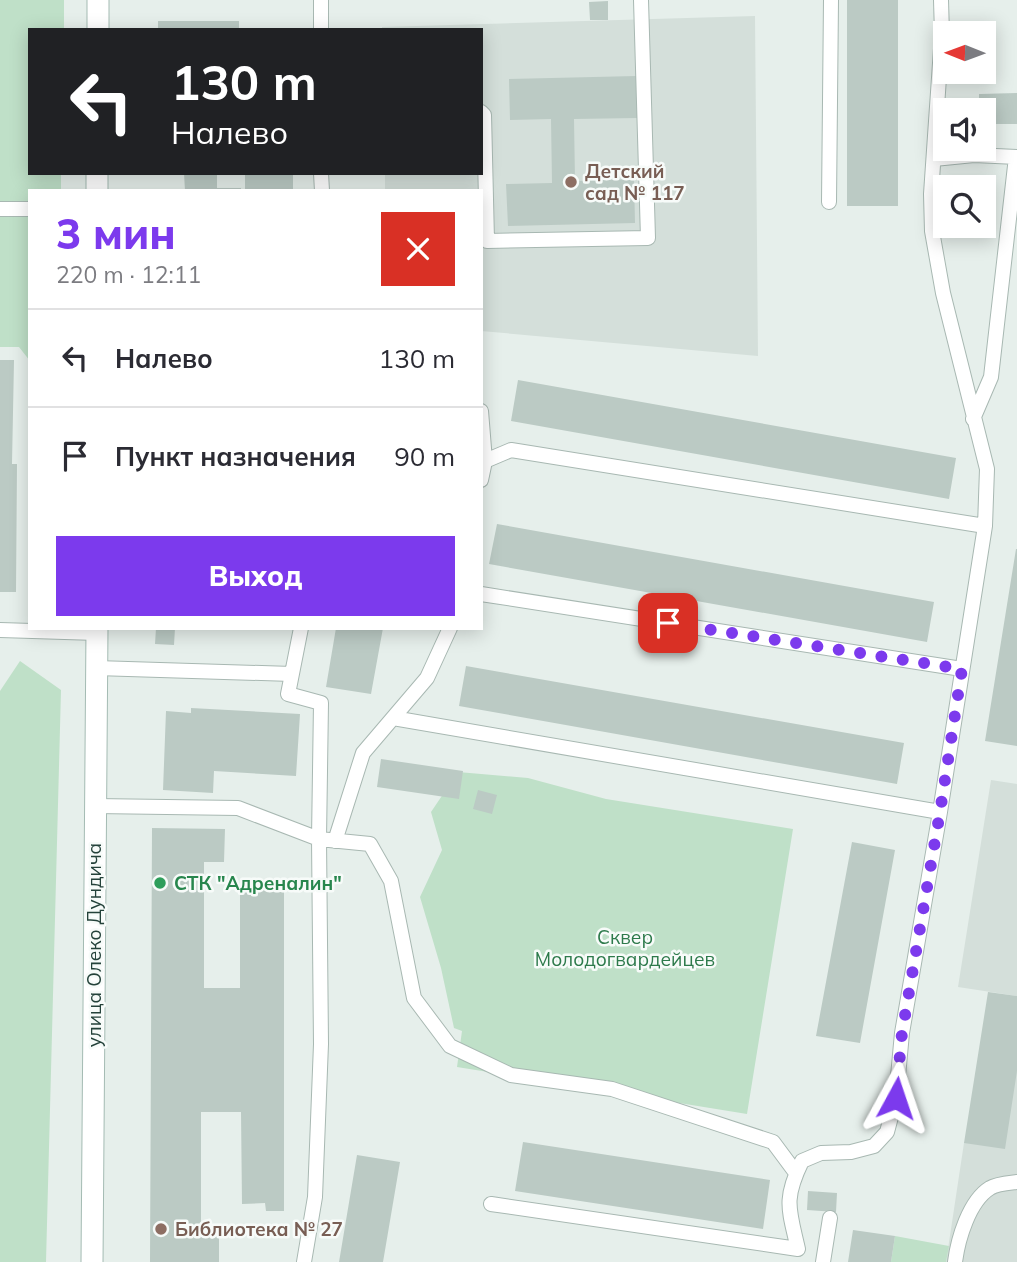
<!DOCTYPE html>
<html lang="ru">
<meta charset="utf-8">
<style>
:root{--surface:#fff;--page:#f2f2f3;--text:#2b2b33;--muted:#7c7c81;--line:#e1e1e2;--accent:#7c3aed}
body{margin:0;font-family:Mulish,sans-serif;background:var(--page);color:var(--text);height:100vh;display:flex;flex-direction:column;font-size:26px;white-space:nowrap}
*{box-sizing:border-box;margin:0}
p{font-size:23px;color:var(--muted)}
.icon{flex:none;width:38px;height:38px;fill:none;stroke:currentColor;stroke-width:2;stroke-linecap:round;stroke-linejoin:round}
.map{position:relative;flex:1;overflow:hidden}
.details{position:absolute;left:28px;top:189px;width:455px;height:441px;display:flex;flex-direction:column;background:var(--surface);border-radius:0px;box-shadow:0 4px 18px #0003}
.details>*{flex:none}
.banner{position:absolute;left:28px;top:28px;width:455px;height:147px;border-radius:0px;box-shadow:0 4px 18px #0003;background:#202124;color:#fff;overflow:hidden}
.needle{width:46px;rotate:271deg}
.tools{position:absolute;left:933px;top:21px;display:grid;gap:14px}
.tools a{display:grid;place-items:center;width:63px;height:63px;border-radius:0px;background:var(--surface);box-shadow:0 4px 18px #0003;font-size:35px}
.pin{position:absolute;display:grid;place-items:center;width:60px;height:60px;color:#fff;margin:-30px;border-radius:14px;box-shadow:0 4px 10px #0006}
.me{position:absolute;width:77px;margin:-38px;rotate:5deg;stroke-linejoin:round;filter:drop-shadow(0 0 5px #0008)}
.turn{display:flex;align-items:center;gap:24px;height:147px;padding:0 28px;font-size:32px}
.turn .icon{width:91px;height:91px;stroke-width:2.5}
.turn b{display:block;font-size:49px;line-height:60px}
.round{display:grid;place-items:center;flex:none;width:74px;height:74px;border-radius:0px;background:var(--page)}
.summary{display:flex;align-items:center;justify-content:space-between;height:119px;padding:0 28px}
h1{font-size:42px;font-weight:800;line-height:52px;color:var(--accent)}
.primary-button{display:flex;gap:14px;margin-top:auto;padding:14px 28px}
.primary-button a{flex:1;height:80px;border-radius:0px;background:var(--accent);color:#fff;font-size:28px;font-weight:800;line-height:80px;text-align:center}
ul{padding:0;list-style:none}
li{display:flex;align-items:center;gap:21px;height:98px;padding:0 28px;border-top:2px solid var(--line)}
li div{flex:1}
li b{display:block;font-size:26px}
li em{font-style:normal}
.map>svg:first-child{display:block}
.built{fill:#d4dfda}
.green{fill:#bfe0c8}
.building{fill:#bbcac4}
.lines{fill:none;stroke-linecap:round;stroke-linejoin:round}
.lane-casing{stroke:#a8b8b2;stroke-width:16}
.secondary-casing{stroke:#a4bbb3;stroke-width:23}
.lane{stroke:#fff;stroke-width:14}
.secondary{stroke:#fff;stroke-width:21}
.route{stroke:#7c3aed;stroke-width:12;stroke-dasharray:0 21.6}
.education-dot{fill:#8d6e63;stroke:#f7fbf9;stroke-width:2.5}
.leisure-dot{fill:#2e9e5b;stroke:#f7fbf9;stroke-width:2.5}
.labels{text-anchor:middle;stroke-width:5;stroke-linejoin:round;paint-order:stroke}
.education-label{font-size:19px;font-weight:bold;fill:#785e54;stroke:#f7fbf9;text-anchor:start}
.leisure-label{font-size:19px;font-weight:bold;fill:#27864d;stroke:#f7fbf9;text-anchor:start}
.park-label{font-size:19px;fill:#2d7a4b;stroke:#f7fbf9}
.street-label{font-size:19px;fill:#24423a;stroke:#f7fbf9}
</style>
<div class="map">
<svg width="1017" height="1262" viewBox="0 0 1017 1262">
<rect width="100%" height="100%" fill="#e6efeb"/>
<path class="built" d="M755 16 758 356 481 331V191H385V173H481V30H382V27Z
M991 780 1017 784V996L958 987Z
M1017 1071V1262H946L964 1143Z"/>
<path class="green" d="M0 0H64V30H30V173H61V191H30V361L19 347H0Z
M20 661 61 690 46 1262H0V691Z
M458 772 528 778 606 799 793 829 747 1114 457 1067 462 1031 454 1028 441 968 420 897 442 850 431 812Z
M895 1236 949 1246 946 1262H891Z"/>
<path class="building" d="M847 0H898V206H847Z
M608 1V20H590L589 2Z
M158 21H239V30H158Z
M636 76 637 118 574 119 575 181 634 179 635 223 508 226 506 184 552 183 551 119 510 120 509 79Z
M1017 93V124H984V110H979V94Z
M184 173H217V188H241V191H185Z
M245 173H293V191H245Z
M0 360H14L12 464H17L16 592H0Z
M518 380 956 458 949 499 511 421Z
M497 524 934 602 927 642 489 564Z
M1016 549H1017V746L985 741Z
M156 628H175L174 645 155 644Z
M336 628H383L371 694 326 687Z
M466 666 904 743 897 784 459 706Z
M191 708 300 714 296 776 214 771 213 793 163 790 166 711 191 713Z
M381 759 463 771 459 799 377 787Z
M478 790 497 795 492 814 473 809Z
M152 828 225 829 224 862H204V988H240V888H284V1211H266L265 1203 242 1204 241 1112H201V1235H219V1262H150Z
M852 842 895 850 860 1043 816 1036Z
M988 992 1017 996V1071L1005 1149 964 1143Z
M523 1142 770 1180 763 1229 515 1191Z
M357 1155 400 1162 383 1262H339Z
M808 1191 837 1193 836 1212 807 1210Z
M853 1230 895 1236 891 1262H848Z"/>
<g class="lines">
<g class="lane-casing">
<path id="lane" d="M321 30V0
M481 112 484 115 487 241 648 238 641 0
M934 159 974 155 1017 157
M321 173 322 191
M829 202 831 0
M0 209H30
M481 411 485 461
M973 419 991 377 1016 157
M481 480 485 461 511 450 985 526
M481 594 962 669
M301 628 288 694 321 703 319 839 321 1044 315 1197 304 1262
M0 630 97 633
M96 668 292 674
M393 718 940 812
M95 806 238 808 319 839 370 844 391 881 414 998 450 1046 511 1075 612 1089 773 1142 796 1173
M335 841 363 753 427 678 450 628
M491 1204 798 1249C789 1209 783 1200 802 1161L821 1153 851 1152 874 1146 887 1132 896 1098 902 1033 940 812 985 526 987 469 943 293 932 231 931 194 942 34 941 0
M823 1262 830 1218
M955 1262C958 1239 969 1201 990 1188 996 1184 1009 1183 1017 1182"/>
</g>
<g class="secondary-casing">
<path id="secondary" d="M98 30V0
M97 191V173
M92 1262 97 628"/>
</g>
<use href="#lane" class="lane"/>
<use href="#secondary" class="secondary"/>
</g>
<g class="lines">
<path class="route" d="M668 623 962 669 940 812 902 1033 896 1098"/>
</g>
<g class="education-dot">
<circle cx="571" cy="182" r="7"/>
<circle cx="161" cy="1229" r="7"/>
</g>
<circle class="leisure-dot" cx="160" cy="883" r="7"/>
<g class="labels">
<g class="education-label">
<text x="585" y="178">Детский<tspan x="585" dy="22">сад № 117</tspan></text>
<text x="175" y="1236">Библиотека № 27</text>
</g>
<g class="leisure-label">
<text x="174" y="890">СТК "Адреналин"</text>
</g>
<g class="park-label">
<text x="625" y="944">Сквер<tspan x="625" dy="22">Молодогвардейцев</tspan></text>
</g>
<g class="street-label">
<text transform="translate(94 945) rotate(-90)" y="7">улица Олеко Дундича</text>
</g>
</g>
</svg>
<div class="tools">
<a><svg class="needle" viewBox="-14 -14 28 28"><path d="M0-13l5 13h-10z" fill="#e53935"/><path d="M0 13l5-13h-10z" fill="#7c7c81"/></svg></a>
<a><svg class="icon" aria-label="sound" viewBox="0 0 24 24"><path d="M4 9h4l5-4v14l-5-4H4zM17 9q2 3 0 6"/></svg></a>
<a><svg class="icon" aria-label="search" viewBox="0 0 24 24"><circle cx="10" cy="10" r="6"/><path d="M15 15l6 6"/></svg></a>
</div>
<div class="pin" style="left:668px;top:623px;background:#d93025"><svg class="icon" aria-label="arrive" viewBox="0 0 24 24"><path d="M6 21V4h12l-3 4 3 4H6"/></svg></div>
<svg class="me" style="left:896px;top:1098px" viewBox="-20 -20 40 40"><path d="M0-17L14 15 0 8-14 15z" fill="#7c3aed" stroke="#fff" stroke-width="4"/></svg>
<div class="banner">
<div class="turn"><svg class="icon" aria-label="left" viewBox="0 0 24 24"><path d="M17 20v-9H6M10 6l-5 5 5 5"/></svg><div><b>130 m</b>Налево</div></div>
</div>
<section class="details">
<div class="summary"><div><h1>3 мин</h1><p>220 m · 12:11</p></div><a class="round" style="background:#d93025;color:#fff"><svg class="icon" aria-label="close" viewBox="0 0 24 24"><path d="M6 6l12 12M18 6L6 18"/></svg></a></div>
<ul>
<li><svg class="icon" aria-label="left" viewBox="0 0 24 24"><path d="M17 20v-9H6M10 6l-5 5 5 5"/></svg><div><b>Налево</b></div><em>130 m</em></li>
<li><svg class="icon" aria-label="arrive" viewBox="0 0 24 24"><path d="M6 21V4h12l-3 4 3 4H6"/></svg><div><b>Пункт назначения</b></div><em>90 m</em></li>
</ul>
<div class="primary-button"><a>Выход</a></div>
</section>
</div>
